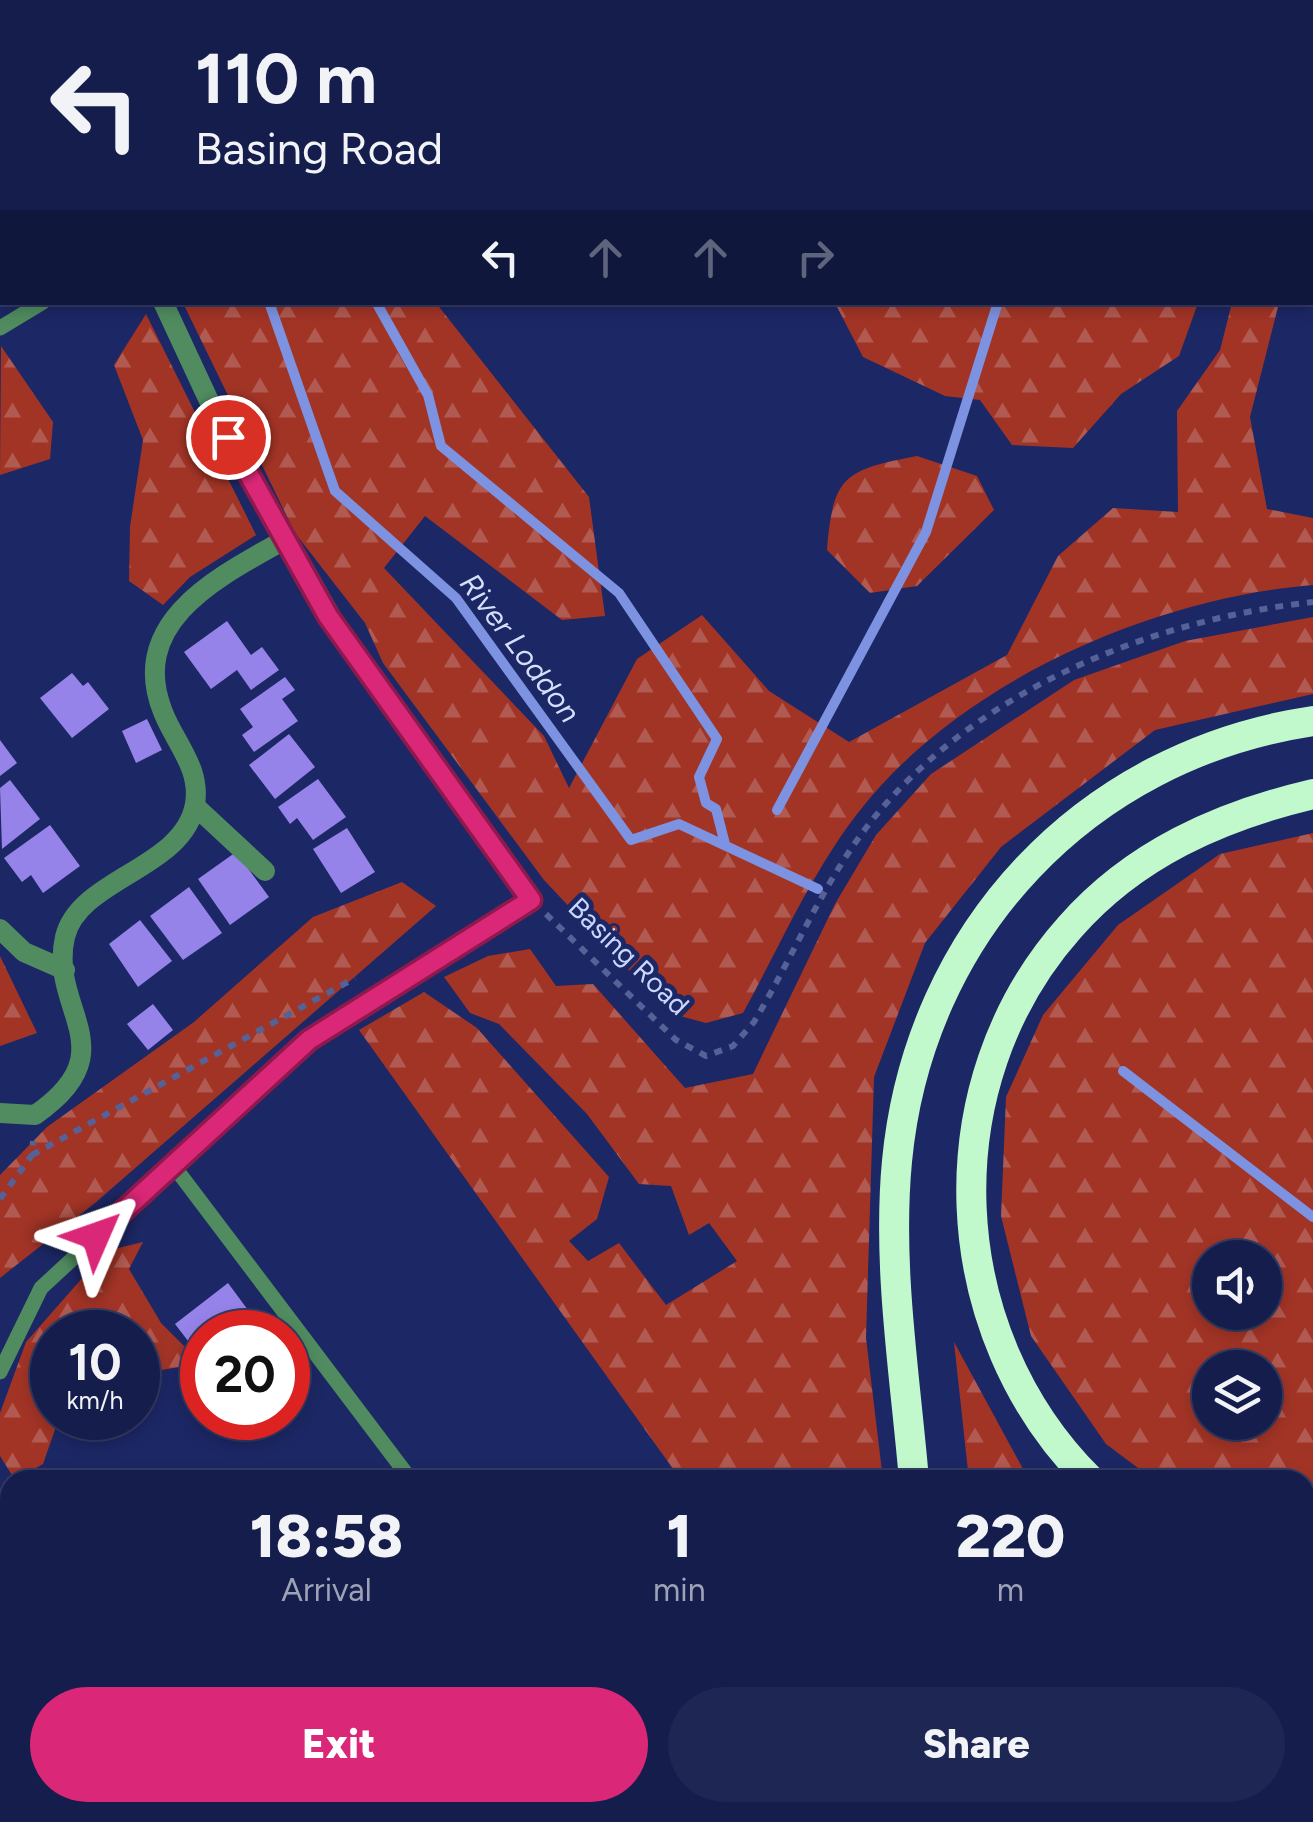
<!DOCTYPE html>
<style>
:root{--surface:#151d4c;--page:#1e2653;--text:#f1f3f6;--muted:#9da2b5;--line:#343b64;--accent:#db2777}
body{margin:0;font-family:Figtree,sans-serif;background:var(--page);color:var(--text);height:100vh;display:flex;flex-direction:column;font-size:38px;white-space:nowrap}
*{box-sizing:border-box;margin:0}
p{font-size:32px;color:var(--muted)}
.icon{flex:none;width:55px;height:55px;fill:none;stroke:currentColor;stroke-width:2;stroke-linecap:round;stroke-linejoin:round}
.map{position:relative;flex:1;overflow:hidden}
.details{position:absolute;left:0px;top:1470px;width:1315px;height:352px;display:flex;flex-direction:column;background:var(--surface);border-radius:30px 30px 0 0;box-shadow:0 5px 15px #0003,0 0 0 2px var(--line)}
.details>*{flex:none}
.banner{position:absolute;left:0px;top:0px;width:1315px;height:305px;box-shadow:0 5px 15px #0003,0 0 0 2px var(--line);background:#151d4c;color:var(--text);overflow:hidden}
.buttons{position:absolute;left:1192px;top:1240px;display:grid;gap:20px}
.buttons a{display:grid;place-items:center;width:90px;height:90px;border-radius:50%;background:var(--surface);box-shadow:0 5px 15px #0003,0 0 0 2px var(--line);font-size:50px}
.speed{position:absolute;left:30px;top:1310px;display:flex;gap:20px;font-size:50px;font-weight:700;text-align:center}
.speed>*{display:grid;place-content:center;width:130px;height:130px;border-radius:50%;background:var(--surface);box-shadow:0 5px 15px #0003,0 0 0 2px var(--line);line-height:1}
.speed small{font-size:25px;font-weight:400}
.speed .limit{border:15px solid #d22;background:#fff;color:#111}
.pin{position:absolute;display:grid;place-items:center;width:85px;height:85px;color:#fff;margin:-42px;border:5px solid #fff;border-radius:50%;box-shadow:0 2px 10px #0007}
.me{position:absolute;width:110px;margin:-55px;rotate:47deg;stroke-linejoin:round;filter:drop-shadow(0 0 8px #0008)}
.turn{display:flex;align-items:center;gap:35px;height:210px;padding:0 30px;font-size:45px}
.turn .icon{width:130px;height:130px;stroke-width:2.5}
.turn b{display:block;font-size:70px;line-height:85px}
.lanes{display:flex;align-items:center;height:95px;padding:0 30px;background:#0003;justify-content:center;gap:50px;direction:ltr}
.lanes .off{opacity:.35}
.eta{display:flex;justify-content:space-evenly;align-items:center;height:170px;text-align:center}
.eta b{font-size:60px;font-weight:800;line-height:70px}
.primary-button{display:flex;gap:20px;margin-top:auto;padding:20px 30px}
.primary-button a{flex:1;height:115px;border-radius:60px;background:var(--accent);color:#fff;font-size:40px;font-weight:800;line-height:115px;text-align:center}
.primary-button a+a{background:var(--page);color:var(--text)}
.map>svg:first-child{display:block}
.forest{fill:url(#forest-firs);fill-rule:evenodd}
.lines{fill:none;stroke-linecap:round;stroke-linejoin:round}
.stream{stroke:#7d92e0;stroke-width:10}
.building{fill:#9683e9}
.path{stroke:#556197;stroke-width:6;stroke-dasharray:8 8;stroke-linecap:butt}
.lane{stroke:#508c5f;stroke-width:15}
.street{stroke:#508c5f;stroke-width:20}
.highway{stroke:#c1f9cd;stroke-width:30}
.route-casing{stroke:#8e194d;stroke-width:25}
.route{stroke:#db2777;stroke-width:18}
.labels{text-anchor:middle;stroke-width:10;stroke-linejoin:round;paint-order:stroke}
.street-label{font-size:28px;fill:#cad7fd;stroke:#1c2765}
.water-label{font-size:30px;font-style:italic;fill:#d6dff8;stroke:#1c2765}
</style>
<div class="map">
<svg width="1313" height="1822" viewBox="0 0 1313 1822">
<defs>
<pattern id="forest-firs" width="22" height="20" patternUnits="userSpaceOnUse" patternTransform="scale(2.5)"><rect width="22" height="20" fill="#a23426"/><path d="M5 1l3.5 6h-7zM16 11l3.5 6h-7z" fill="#b15a51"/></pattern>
</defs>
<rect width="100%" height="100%" fill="#1c2765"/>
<path class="forest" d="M183 303H436L589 497 605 616 562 620 425 516 384 568 544 736 569 788 637 659 702 615 769 691 849 742 1007 655 1058 556 1113 508 1178 512 1177 411 1220 350 1232 303H1279L1250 417 1267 509 1313 518V585C1153 598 962 681 861 809 813 869 780 946 743 1013L706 1023 669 1013 544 880 383 663 365 623 295 533Z
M835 303H1198L1179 356 1121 394 1073 448 1012 445 980 400 945 396 863 357Z
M146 314 256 535 190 577 163 605 129 581 130 527 143 440 114 365Z
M1 346 53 422 50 459 0 475Z
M917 456 977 476 994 510 917 586 870 593 827 550C833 475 845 470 917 456Z
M1313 617V694L1155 730 1001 847 925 943 874 1077 866 1338 883 1480H681L359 1030 424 992 477 1028 609 1177 597 1219 569 1241 588 1261 619 1243 666 1305 737 1261 709 1223 689 1235 671 1186 639 1184 587 1114 499 1024 470 1013 444 977 488 956 530 949 556 986 593 984 685 1088 753 1074 835 904 876 835 931 774 1074 680 1185 641Z
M1313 833V1556L1305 1555V1480H1154L1106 1444 1031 1336 1001 1216 1006 1097 1043 1015 1118 925 1220 854ZM1210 1258H1265V1312H1210ZM1210 1368H1265V1422H1210Z
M402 882 436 906 95 1203 0 1278V1175L47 1127 194 1022 313 917Z
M0 956 37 1033 0 1046Z
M143 1242 129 1269 161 1323 190 1352 185 1366 138 1374V1332H52V1418H59L43 1464 15 1480 0 1456V1413L26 1342 106 1251Z
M954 1342 1029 1480H969Z
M672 1812H833V1813L828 1822H668Z
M933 1813V1812L1107 1813 1090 1822H929Z"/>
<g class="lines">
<path class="stream" d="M166 0V2
M245 0 246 2
M936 0V2
M269 302 335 491 456 598 631 840 679 824 818 889
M376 302 428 395 441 446 619 593 717 739 699 777 706 803 716 809 725 844
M777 810 926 532 998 302
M1123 1071 1313 1217"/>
</g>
<path class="building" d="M227 621 251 655 262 647 279 670 251 690 237 670 211 689 184 652Z
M72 673 83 686 88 682 109 709 72 738 40 698Z
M285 677 295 690 282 699 298 721 254 752 242 735 253 727 240 709Z
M147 719 162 750 136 763 122 731Z
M289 734 315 767 275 799 249 765Z
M0 740 17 763 0 776Z
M318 779 346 817 313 840 297 818 290 824 278 807Z
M10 780 40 819 2 849 0 788Z
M50 825 80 866 43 893 31 875 22 882 4 858Z
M347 828 375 872 341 893 313 849Z
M236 852 269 897 230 925 198 879Z
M189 887 222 933 183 960 150 916Z
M140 920 172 961 138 987 109 944Z
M153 1004 173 1030 148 1050 127 1024Z
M228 1283 248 1310 218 1332H202V1344L195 1350 175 1324Z"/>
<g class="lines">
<path class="path" d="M546 914 676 1040 706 1056 733 1046 754 1022C794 955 824 880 873 819 978 689 1151 620 1313 602
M32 1155 355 978
M0 1199 32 1155 33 1141"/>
<path class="lane" d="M0 196 2 199
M0 328 43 302
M173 1165 411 1480
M0 1372 41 1288 309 1040 531 899 341 634
M0 1595 10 1621
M99 1812 103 1822"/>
<path class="street" d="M22 0 23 2
M163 302 210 403 341 634
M195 806 265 871
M0 929 24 952 65 970
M0 1113 35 1115C129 1050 48 1010 65 937 79 878 184 869 195 804 201 768 175 743 163 712 127 622 218 577 284 540"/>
<path class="highway" d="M914 1480C905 1374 887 1267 897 1161 919 932 1085 755 1313 721
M1090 1480C942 1333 929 1085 1070 927 1134 854 1220 816 1313 794
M1305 1588 1313 1589
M1305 1743 1313 1739
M869 1822 873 1812
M1163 1822 1180 1812"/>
</g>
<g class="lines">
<g class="route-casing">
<path id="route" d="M96 1236 309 1040 531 900 328 616 228 437"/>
</g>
<use href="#route" class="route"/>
</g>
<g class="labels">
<g class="street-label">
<text transform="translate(629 956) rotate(44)" y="10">Basing Road</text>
</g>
<g class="water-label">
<text transform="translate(520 648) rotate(53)" y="10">River Loddon</text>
</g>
</g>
</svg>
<div class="buttons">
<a><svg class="icon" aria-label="sound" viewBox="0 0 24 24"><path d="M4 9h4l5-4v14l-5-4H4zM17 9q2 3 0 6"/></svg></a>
<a><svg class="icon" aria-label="layers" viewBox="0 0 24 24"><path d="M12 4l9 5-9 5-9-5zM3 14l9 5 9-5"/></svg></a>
</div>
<div class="speed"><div>10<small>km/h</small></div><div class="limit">20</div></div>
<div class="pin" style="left:228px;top:437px;background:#d93025"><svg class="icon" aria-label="arrive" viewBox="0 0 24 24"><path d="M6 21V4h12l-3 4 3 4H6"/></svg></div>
<svg class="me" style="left:96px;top:1236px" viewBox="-20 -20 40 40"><path d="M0-17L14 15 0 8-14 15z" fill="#db2777" stroke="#fff" stroke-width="4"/></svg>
<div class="banner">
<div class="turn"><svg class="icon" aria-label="left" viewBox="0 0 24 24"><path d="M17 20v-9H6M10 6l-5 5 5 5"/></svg><div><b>110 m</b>Basing Road</div></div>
<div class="lanes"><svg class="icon" aria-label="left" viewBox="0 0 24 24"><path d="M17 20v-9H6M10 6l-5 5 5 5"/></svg><svg class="icon off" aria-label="ahead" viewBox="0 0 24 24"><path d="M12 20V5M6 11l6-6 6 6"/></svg><svg class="icon off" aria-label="ahead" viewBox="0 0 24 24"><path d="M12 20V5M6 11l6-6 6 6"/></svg><svg class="icon off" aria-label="right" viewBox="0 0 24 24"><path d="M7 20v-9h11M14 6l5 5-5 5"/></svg></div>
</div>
<section class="details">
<div class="eta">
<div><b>18:58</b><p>Arrival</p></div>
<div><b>1</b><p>min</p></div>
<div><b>220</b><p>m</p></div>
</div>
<div class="primary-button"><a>Exit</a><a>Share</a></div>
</section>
</div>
